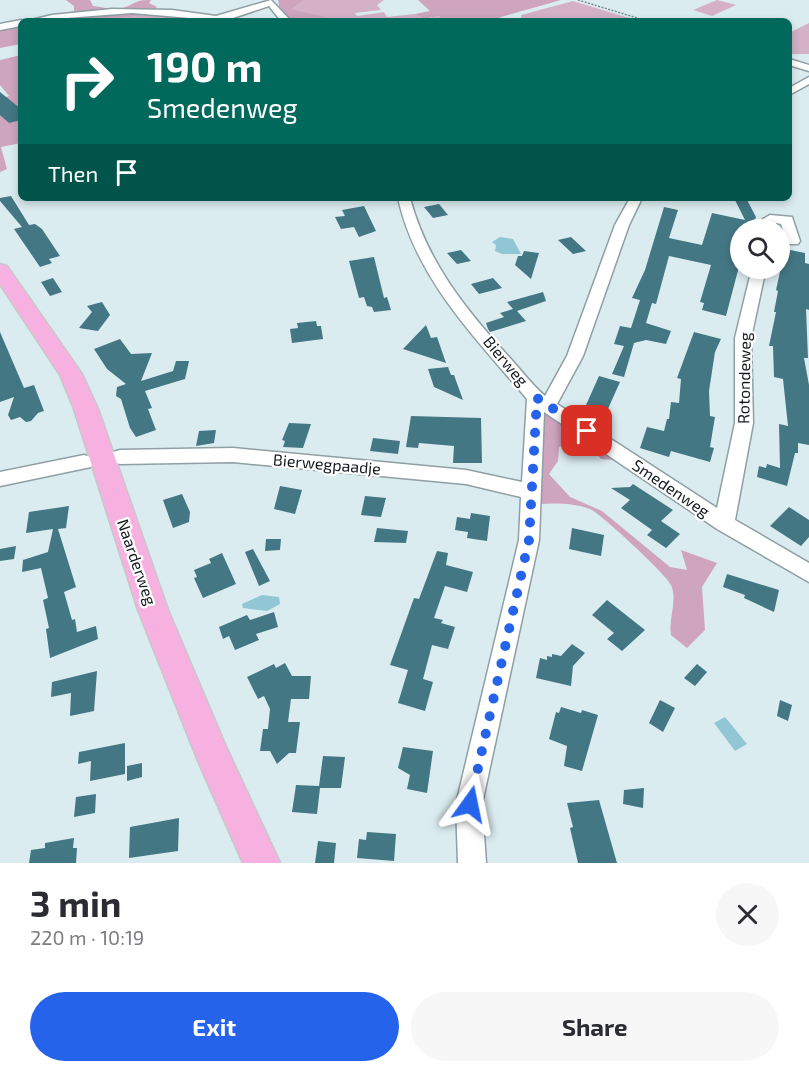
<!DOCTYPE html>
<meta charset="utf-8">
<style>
:root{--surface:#fff;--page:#f7f7f7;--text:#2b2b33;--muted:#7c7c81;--accent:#2563eb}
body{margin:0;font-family:"Exo 2",sans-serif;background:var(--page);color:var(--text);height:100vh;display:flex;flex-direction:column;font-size:22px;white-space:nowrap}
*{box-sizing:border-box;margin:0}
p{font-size:20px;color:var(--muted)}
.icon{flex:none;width:33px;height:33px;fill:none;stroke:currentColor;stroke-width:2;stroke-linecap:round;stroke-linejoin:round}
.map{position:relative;height:863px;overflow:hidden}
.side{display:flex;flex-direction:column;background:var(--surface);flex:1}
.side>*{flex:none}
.guide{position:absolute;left:18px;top:18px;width:774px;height:183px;border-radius:9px;box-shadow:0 3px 9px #0003;background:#00695c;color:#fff;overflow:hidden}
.controls{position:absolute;left:730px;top:219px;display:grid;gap:12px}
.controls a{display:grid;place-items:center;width:60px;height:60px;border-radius:50%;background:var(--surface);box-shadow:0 3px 9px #0003;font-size:30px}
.pin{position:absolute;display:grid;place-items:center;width:51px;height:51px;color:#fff;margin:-26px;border-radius:12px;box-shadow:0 3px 9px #0006}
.me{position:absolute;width:66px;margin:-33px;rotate:12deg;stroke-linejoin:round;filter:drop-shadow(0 0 4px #0008)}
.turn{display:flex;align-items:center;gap:21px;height:126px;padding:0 30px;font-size:27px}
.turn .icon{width:78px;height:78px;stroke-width:2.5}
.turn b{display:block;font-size:42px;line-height:51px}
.then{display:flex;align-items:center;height:57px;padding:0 30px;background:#0003;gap:12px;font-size:22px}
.round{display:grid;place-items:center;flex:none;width:63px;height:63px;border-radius:32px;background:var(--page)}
.overview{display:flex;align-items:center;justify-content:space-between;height:102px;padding:0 30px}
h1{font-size:36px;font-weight:700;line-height:45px}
.action{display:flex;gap:12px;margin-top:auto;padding:12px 30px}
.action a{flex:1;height:69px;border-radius:36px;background:var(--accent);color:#fff;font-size:24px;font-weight:700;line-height:69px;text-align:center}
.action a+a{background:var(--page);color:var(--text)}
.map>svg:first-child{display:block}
.green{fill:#d4b1c6}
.forest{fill:#cea4be}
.water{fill:#91c7d5}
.building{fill:#437784}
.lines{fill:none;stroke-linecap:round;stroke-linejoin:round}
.minor-casing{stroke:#8f9fa3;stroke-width:3}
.major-casing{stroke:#c7c8c9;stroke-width:3}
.path{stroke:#7d888b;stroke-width:1.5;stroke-dasharray:2 1.5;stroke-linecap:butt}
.minor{fill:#fff;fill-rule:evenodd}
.major{fill:#f7b1e0;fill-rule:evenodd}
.route{stroke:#2563eb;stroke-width:10;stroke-dasharray:0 18}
.labels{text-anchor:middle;stroke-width:4.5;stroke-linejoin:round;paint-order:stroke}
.street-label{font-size:16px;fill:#141a1c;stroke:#fff}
</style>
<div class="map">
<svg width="809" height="863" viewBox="0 0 809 863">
<rect width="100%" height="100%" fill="#dbecf0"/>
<path class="green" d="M304 0H384L377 5 381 10 355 13 357 16 384 12 387 17 415 14 423 19 439 16 443 21H334L323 16 292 9Z
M717 0 736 5 712 16 693 10Z
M573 1 639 21 521 19V15Z
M147 15 185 21H93Z
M809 23V54H789V33Z"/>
<path class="forest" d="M66 0H90L93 6C103 7 114 11 123 8 137 3 134 0 151 0L149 3 157 7 154 10H103L52 16 74 11V6Z
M278 0H304L292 9 323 16 334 21H287L281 15Z
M418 0H561L487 21H443L439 16 423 19 415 14 430 11Z
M135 11 217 21H185L147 15 93 21H41L85 13Z
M21 25V44L0 48V28Z
M21 55V143L1 147 7 169 0 172V99L9 96 0 85V60Z
M543 407 637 469 613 460 601 459C590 443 577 443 559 447L558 461 549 474 570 497 602 511 670 567 687 570 681 550 717 563 702 587 705 630 687 648 671 635C668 619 678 601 671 585 667 575 601 514 590 509 574 503 556 503 539 504Z"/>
<path class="water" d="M500 237 513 239 521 254H502L495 251 496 245 492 242Z
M262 595 279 597 280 604 267 611 243 608 242 604Z
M725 717 747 744 735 751 714 723Z"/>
<path class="building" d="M0 92 21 109V120L9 123 0 115Z
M11 196 29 225 35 224 42 229 60 256 49 259 52 263 40 267 14 229 22 227 0 201V198Z
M734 198H746L756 217 754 222 760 223V230H741L735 254 741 255V259L726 316 702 310 704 303 700 302 711 265 669 256 656 304 652 303 646 323 671 331 666 344 646 340 634 343 624 377 612 374 624 346 614 344 620 326 631 328 640 300 632 298 645 270 664 207 678 210 669 238 702 245 712 213 745 220Z
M439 204 448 215 433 218 424 207Z
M364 206 376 231 359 237 354 227 341 229 335 217 345 216 342 210Z
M571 237 586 251 573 254 558 240Z
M785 249 805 253V263L809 264V310L806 309 808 358H804L809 385V445L798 443V453H795L787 486 757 477 759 466 766 468 767 464 780 468 779 424 788 426 783 379 774 377 773 346H769L776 312H774L778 291 776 290Z
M461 250 471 261 457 264 447 253Z
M524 251 539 253 531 279 515 265 518 256H522Z
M374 257 384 298 387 297 391 310 374 312 372 307 367 306 364 297 359 298 349 261Z
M53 278 62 292 50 296 41 282Z
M493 278 502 288 479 294 471 284Z
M543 292 546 301 517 311 526 321 490 332 488 329 486 323 504 317 500 313 513 309 507 302Z
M102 302 110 315 98 331 79 328 92 312 87 306Z
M316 321 317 326H321L323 339 292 343 290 329 298 328 297 323Z
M426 325 431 338 437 337 446 363 403 349Z
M0 332 24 388 34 385 44 411 38 413 31 421 26 422 20 417 11 420 8 415 14 397 0 402Z
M694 332 721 339 715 352 709 391 710 416 715 417 710 447 714 448 710 462 671 451 669 457 640 448 647 427 664 431 667 419H669L671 402 679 403 681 379 677 378Z
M120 339 131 354 152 353 141 381 173 371 176 361H189L185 379 145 391 152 408 148 409 156 430 136 437 130 428 121 399 116 396 117 387 126 384 107 369 94 349Z
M448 367 451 375H454L463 400 434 387 428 369Z
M599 376 620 382 607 411 586 405Z
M411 416 481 418 482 463H453L454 446 419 443 418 448 406 447Z
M289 423 311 424 303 448 283 447 285 441 282 440Z
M216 430 214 443 196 446 199 431Z
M373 438 400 441 398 454 370 451Z
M633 484 673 510 661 521 680 534 666 548 647 535 652 530 621 508 630 500 611 488 630 487Z
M280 486 302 490 295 514 274 509Z
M182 494 190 512 189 522 173 528 163 500Z
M365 496 386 498 381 517 361 515Z
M69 506 66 528 58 529 76 587 64 592 72 620 75 619 77 632 96 626 98 639 50 658 46 629 49 628 43 600 48 598 41 568 22 572 23 560 48 552 53 529 26 533 29 512Z
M789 507 809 520V537L801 546 770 526Z
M471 513 490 516 487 541 467 538 468 532 455 530 457 517 470 519Z
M377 528 408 531 406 543 374 542Z
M572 528 604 535 601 556 569 549Z
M266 539H281L280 550 265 551Z
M16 546 14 559 0 561V549Z
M253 549 270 581 259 586 245 552Z
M437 551 448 553 446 565 473 572 467 592 445 586 434 618 443 620 441 623 455 627 448 649 432 645 423 679 433 682 425 711 398 703 408 670 390 665 414 598 419 599Z
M222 553 236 584 203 598 194 578 197 577 194 570 211 563 209 559Z
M727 574 779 590 774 612 744 598 745 595 723 587Z
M607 600 645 630 622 651 607 639 614 633 592 615Z
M274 612 278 627 256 634 259 640 235 650 229 636 223 639 219 627 247 615 250 620Z
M572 644 585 653 573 666 571 686 536 678 540 658 547 660V656L552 657V654L561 656Z
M285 663 292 676H311L309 699H291L288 722H300L296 753H289L277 764 270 751H260L263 729H268L270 709 264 696 258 699 247 677 274 664 276 668Z
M697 664 707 672 695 686 684 678Z
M97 671 94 711 70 716 71 693 51 697 52 682Z
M660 700 675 708 663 732 649 723Z
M780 700 792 705 788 721 777 716Z
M561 707 581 713 582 710 598 715 582 771 564 766 567 746 549 739 556 712 559 713Z
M125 743V774L90 781 91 761 78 764 79 752Z
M403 747 433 751 427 793 407 789 410 775 398 768Z
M323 756 345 757 341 788H320L317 814 292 812 296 785 319 786Z
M142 763V777L127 781V766Z
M644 788 643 808 623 804 624 790Z
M96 794 95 813 74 817 76 797Z
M599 800 617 863H578L570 828 573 827 567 803Z
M179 818 178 851 129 858 130 827Z
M367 832 396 834 394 861 357 858 359 839 366 840Z
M74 838 73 848H77L76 863H29L31 850 45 848V843Z
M318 841 336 843 334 863H315Z"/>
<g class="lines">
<g class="minor-casing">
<path id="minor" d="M271 0 291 21H281L269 6 224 21 132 13 27 21 52 15 112 9 172 10 216 16Z
M21 20 24 21H21V26L0 30V24Z
M789 59 809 65V71L789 65Z
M809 77V84L789 95V88Z
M398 198H410C427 262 466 310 510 358 521 370 532 385 545 396L567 356 615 225 630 198H642L629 225 583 356 557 404 717 508 735 423V338L752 268H766L751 338 753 423 735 520 809 563V582L717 529 544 412 539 540 482 804 486 863H458L456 804 519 540 521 497 466 484 233 462 120 464 113 462 111 457 113 452 120 450 233 448 466 470 522 482 527 399C475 337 416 279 398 198Z
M770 215 792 217 800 241 798 244H788L781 224 776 223V230H762L763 219Z
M84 455 91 457 93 462 91 467 0 486V472Z"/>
</g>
<g class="major-casing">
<path id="major" d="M0 264 7 266 82 374 98 409 168 610 227 749 280 863H243L198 761 138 610 74 409 60 375 0 284Z"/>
</g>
<path class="path" d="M578 0 647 21"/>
<use href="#minor" class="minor"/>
<use href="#major" class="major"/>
</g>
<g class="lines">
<path class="route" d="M470 804 529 540 537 398 587 431"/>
</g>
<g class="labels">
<g class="street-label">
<text transform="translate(506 361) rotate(50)" y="6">Bierweg</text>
<text transform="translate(744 378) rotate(-89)" y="6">Rotondeweg</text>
<text transform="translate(327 464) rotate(5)" y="6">Bierwegpaadje</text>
<text transform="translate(671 488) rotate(34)" y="6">Smedenweg</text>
<text transform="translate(137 562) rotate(71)" y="6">Naarderweg</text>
</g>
</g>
</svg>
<div class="controls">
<a><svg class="icon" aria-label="search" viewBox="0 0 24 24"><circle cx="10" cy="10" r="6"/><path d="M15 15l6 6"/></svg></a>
</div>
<div class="pin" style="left:587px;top:431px;background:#d93025"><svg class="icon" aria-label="arrive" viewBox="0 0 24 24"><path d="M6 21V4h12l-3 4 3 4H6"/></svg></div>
<svg class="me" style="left:470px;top:804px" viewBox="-20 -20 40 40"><path d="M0-17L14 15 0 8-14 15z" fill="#2563eb" stroke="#fff" stroke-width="4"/></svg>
<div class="guide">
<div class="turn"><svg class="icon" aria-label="right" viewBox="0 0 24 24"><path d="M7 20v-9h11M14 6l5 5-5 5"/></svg><div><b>190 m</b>Smedenweg</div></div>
<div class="then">Then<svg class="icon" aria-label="arrive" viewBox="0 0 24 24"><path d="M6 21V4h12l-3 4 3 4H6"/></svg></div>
</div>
</div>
<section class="side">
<div class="overview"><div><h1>3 min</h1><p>220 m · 10:19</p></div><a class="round"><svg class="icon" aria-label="close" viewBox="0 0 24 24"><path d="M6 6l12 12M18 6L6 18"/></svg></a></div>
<div class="action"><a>Exit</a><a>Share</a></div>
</section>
